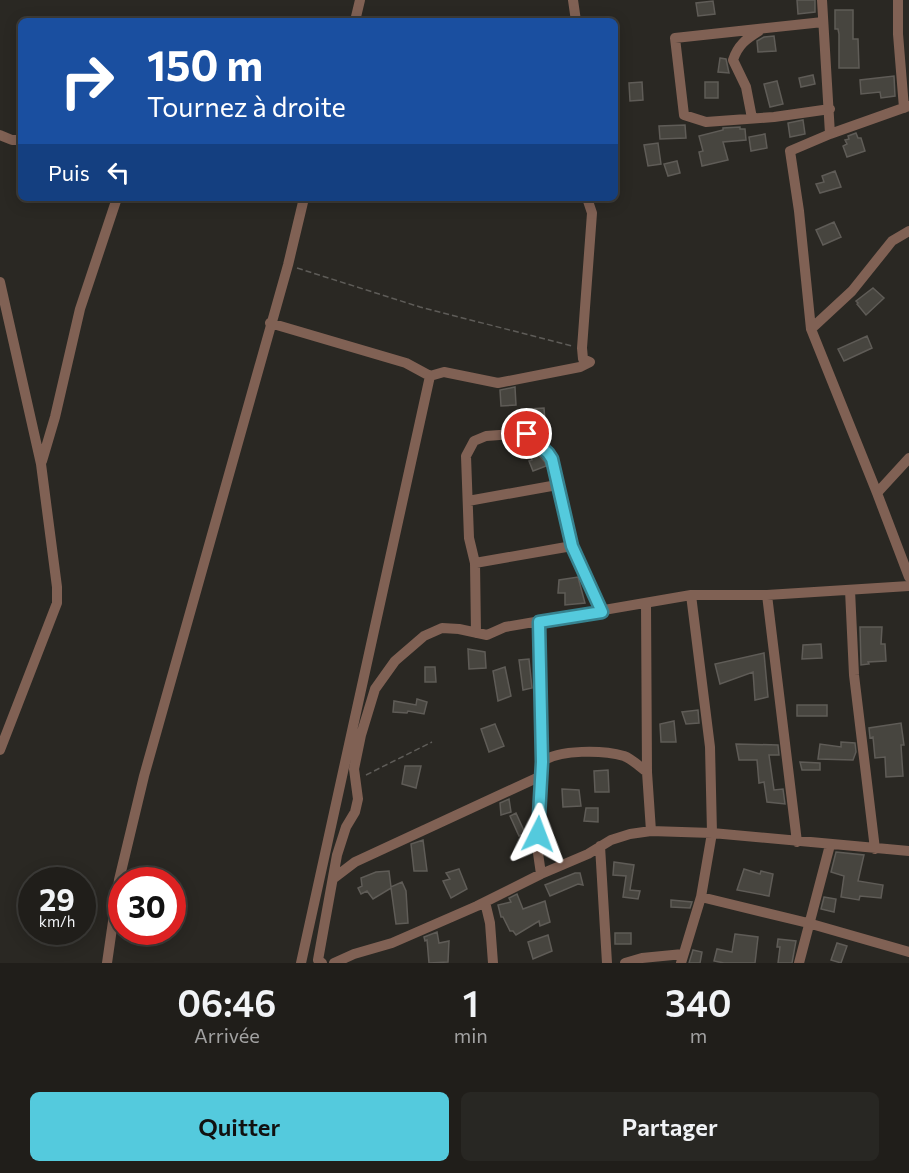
<!DOCTYPE html>
<html lang="fr">
<meta charset="utf-8">
<style>
:root{--surface:#201e1a;--page:#282723;--text:#f1f3f6;--muted:#a2a2a2;--line:#3d3c39;--accent:#54cadd}
body{margin:0;font-family:Commissioner,sans-serif;background:var(--page);color:var(--text);height:100vh;display:flex;flex-direction:column;font-size:22px;white-space:nowrap}
*{box-sizing:border-box;margin:0}
p{font-size:20px;color:var(--muted)}
.icon{flex:none;width:33px;height:33px;fill:none;stroke:currentColor;stroke-width:2;stroke-linecap:round;stroke-linejoin:round}
.map{position:relative;height:963px;overflow:hidden}
.details{display:flex;flex-direction:column;background:var(--surface);flex:1}
.details>*{flex:none}
.hud{position:absolute;left:18px;top:18px;width:600px;height:183px;border-radius:9px;box-shadow:0 3px 15px #0003,0 0 0 2px var(--line);background:#1a4fa0;color:#fff;overflow:hidden}
.speed{position:absolute;left:18px;top:867px;display:flex;gap:12px;font-size:30px;font-weight:700;text-align:center}
.speed>*{display:grid;place-content:center;width:78px;height:78px;border-radius:50%;background:var(--surface);box-shadow:0 3px 15px #0003,0 0 0 2px var(--line);line-height:1}
.speed small{font-size:15px;font-weight:400}
.speed .limit{border:9px solid #d22;background:#fff;color:#111}
.pin{position:absolute;display:grid;place-items:center;width:51px;height:51px;color:#fff;margin:-26px;border:3px solid #fff;border-radius:50%;box-shadow:0 2px 6px #0007}
.me{position:absolute;width:66px;margin:-33px;rotate:3deg;stroke-linejoin:round;filter:drop-shadow(0 0 4px #0008)}
.turn{display:flex;align-items:center;gap:21px;height:126px;padding:0 30px;font-size:27px}
.turn .icon{width:78px;height:78px;stroke-width:2.5}
.turn b{display:block;font-size:42px;line-height:51px}
.then{display:flex;align-items:center;height:57px;padding:0 30px;background:#0003;gap:12px;font-size:22px}
.eta{display:flex;justify-content:space-evenly;align-items:center;height:102px;text-align:center}
.eta b{font-size:36px;font-weight:600;line-height:42px}
.cta{display:flex;gap:12px;margin-top:auto;padding:12px 30px}
.cta a{flex:1;height:69px;border-radius:9px;background:var(--accent);color:#111;font-size:24px;font-weight:600;line-height:69px;text-align:center}
.cta a+a{background:var(--page);color:var(--text)}
.map>svg:first-child{display:block}
.building{fill:#47453f;stroke:#5f5c57;stroke-width:1.5}
.lines{fill:none;stroke-linecap:round;stroke-linejoin:round}
.path{stroke:#5e5c58;stroke-width:1.5;stroke-dasharray:6 3;stroke-linecap:butt}
.minor{stroke:#806154;stroke-width:10}
.route-casing{stroke:#378390;stroke-width:15}
.route{stroke:#54cadd;stroke-width:10}
</style>
<div class="map">
<svg width="909" height="963" viewBox="0 0 909 963">
<rect width="100%" height="100%" fill="#2a2823"/>
<path class="building" d="M797 0H815V12L798 14Z
M713 1 715 14 698 16 696 3Z
M835 10H853V39H858L859 68H839V34L838 29H835Z
M774 36 776 51 758 52 757 41 764 37Z
M720 58 726 59 729 73 718 72Z
M813 75 815 84 801 87 799 78Z
M894 76 895 96 881 98 880 92 861 94 860 80Z
M777 81 783 104 770 107 764 84Z
M642 82 643 100 630 101 629 83Z
M705 82H718V98H705Z
M803 120 805 134 790 137 788 123Z
M685 125 686 138 660 139 659 126Z
M740 127V129H745L746 140 723 142 728 160 702 166 699 152 703 151 699 136 723 130V128Z
M856 133 858 138H861L865 151 847 157 843 146 847 144 845 140 849 139 848 136Z
M765 134 767 148 751 151 749 137Z
M658 143 661 164 648 166 644 145Z
M677 161 680 173 668 176 664 164Z
M835 171 841 187 820 193 816 184 824 182 822 176Z
M834 222 841 237 823 245 816 230Z
M873 288 884 298 866 315 857 304 858 303 856 301Z
M867 336 872 348 844 361 838 349Z
M515 387 516 405 501 406 500 390Z
M544 408 545 421 530 423 529 409Z
M537 453 545 462 546 466 533 471 529 461 532 460 530 455Z
M578 577 585 603 565 605V593H558L559 580Z
M860 627H882L881 644H885L886 661 868 662 869 664 861 665Z
M821 644 822 658 802 659 803 645Z
M468 649 485 652 486 668 469 669Z
M764 653 768 697 755 700 753 672 720 684 715 664Z
M529 659 532 688 523 690 519 660Z
M425 667H435L436 682H425Z
M505 667 511 696 498 701 493 671Z
M417 699 427 702 424 714 408 711 407 713 393 712 394 701 416 705Z
M797 705H827V716H797Z
M698 710 699 723 686 724 682 712Z
M674 721 676 742H661L660 724Z
M901 723 904 745H901L903 776 886 777 885 757 875 758 873 737 870 738 869 728Z
M495 724 504 746 489 752 481 729Z
M841 742 855 743 856 752 853 760 818 759 820 744 841 747Z
M736 744 778 745 779 755H769L774 790 783 789 785 804 767 802 764 782 759 783 757 760H739Z
M800 762 820 763V770H802Z
M405 766H421L416 788 402 784Z
M608 770 609 792H595L594 771Z
M562 789 579 790 581 806 563 807Z
M509 799 511 812 501 815 500 803Z
M586 808H598V822L584 821Z
M516 813 525 833 519 836 510 816Z
M423 840 427 871H414L411 844Z
M836 852 864 855 858 881 883 885 881 898 860 896 859 900 841 897 844 876 831 872Z
M614 862 634 865 630 890 640 891 638 899 623 897 626 876 613 875Z
M459 869 467 889 451 898 443 881 450 879 446 873Z
M744 869 760 874 761 871 773 874 769 896 737 890Z
M389 871 391 887 402 882 406 891 408 923 396 924 391 888 373 899 367 891 361 894 358 888 362 886 361 878 376 872Z
M575 873H580L583 885 578 884 550 896 545 885Z
M517 894 523 909 545 901 550 922 540 926 539 921 516 935 513 931H510L503 917H501L498 905 511 902 509 898Z
M824 897 836 899 834 912 821 909Z
M671 900 692 902 690 908 671 907Z
M437 932 439 943 449 941 448 962 429 963 427 940 425 941 424 937Z
M615 933H631V944H615Z
M735 934 758 937 755 963H724L714 961 717 949 732 952Z
M548 935 552 951 533 959 528 942Z
M778 939 796 941 792 963H778L780 947H777Z
M837 943 847 946 841 963 831 960Z
M693 950 702 952 700 963H689Z"/>
<g class="lines">
<path class="path" d="M297 268 420 307 572 346
M366 775 432 742"/>
<path class="minor" d="M573 0 576 21
M822 0 830 134
M898 0V34L904 108
M355 21 360 0
M823 22 675 38 684 115 706 122 774 117 830 109
M909 106 830 134 790 151 799 211 811 329 877 493 909 577
M752 118 746 87 733 60C738 45 746 39 759 31
M0 135 12 140H21
M0 282 41 464 57 587V603L0 750
M270 323 406 363 430 376
M811 329 852 291 892 241 909 231
M42 461 55 417 80 309 117 198
M877 493 909 458
M468 501 557 485
M475 563 572 546
M850 590 854 675 875 849
M767 595 797 842
M646 604 647 772 651 831
M539 622 541 762 538 853 541 874
M476 633 475 563 469 538 466 456 474 441 486 436 527 433 548 453 552 459 572 546 602 612
M541 762C560 749 603 750 624 756 632 759 640 767 647 772
M600 846 607 963
M334 878 355 862 541 776
M701 897 808 923 909 952
M485 902 490 923 493 963
M107 963 119 880 144 776 288 265 304 198
M301 963 430 376 444 372 498 383 580 367 590 362 583 359 582 348 592 213 587 198
M322 963 318 960 337 855 346 827 355 812 358 799 354 769 361 735 375 689 395 661 424 636 442 628 459 629 487 635 505 627 691 595H767L909 586
M334 963 354 954 392 943 477 906 541 874 588 854 611 840 630 834 651 831 712 833 909 851
M625 963 642 958 683 954
M681 963 701 897 712 833 710 747 691 595
M799 963 830 845"/>
</g>
<g class="lines">
<g class="route-casing">
<path id="route" d="M527 434 548 453 552 459 572 546 602 612 539 622 542 762 538 834"/>
</g>
<use href="#route" class="route"/>
</g>
</svg>
<div class="speed"><div>29<small>km/h</small></div><div class="limit">30</div></div>
<div class="pin" style="left:527px;top:434px;background:#d93025"><svg class="icon" aria-label="arrive" viewBox="0 0 24 24"><path d="M6 21V4h12l-3 4 3 4H6"/></svg></div>
<svg class="me" style="left:538px;top:834px" viewBox="-20 -20 40 40"><path d="M0-17L14 15 0 8-14 15z" fill="#54cadd" stroke="#fff" stroke-width="4"/></svg>
<div class="hud">
<div class="turn"><svg class="icon" aria-label="right" viewBox="0 0 24 24"><path d="M7 20v-9h11M14 6l5 5-5 5"/></svg><div><b>150 m</b>Tournez à droite</div></div>
<div class="then">Puis<svg class="icon" aria-label="left" viewBox="0 0 24 24"><path d="M17 20v-9H6M10 6l-5 5 5 5"/></svg></div>
</div>
</div>
<section class="details">
<div class="eta">
<div><b>06:46</b><p>Arrivée</p></div>
<div><b>1</b><p>min</p></div>
<div><b>340</b><p>m</p></div>
</div>
<div class="cta"><a>Quitter</a><a>Partager</a></div>
</section>
